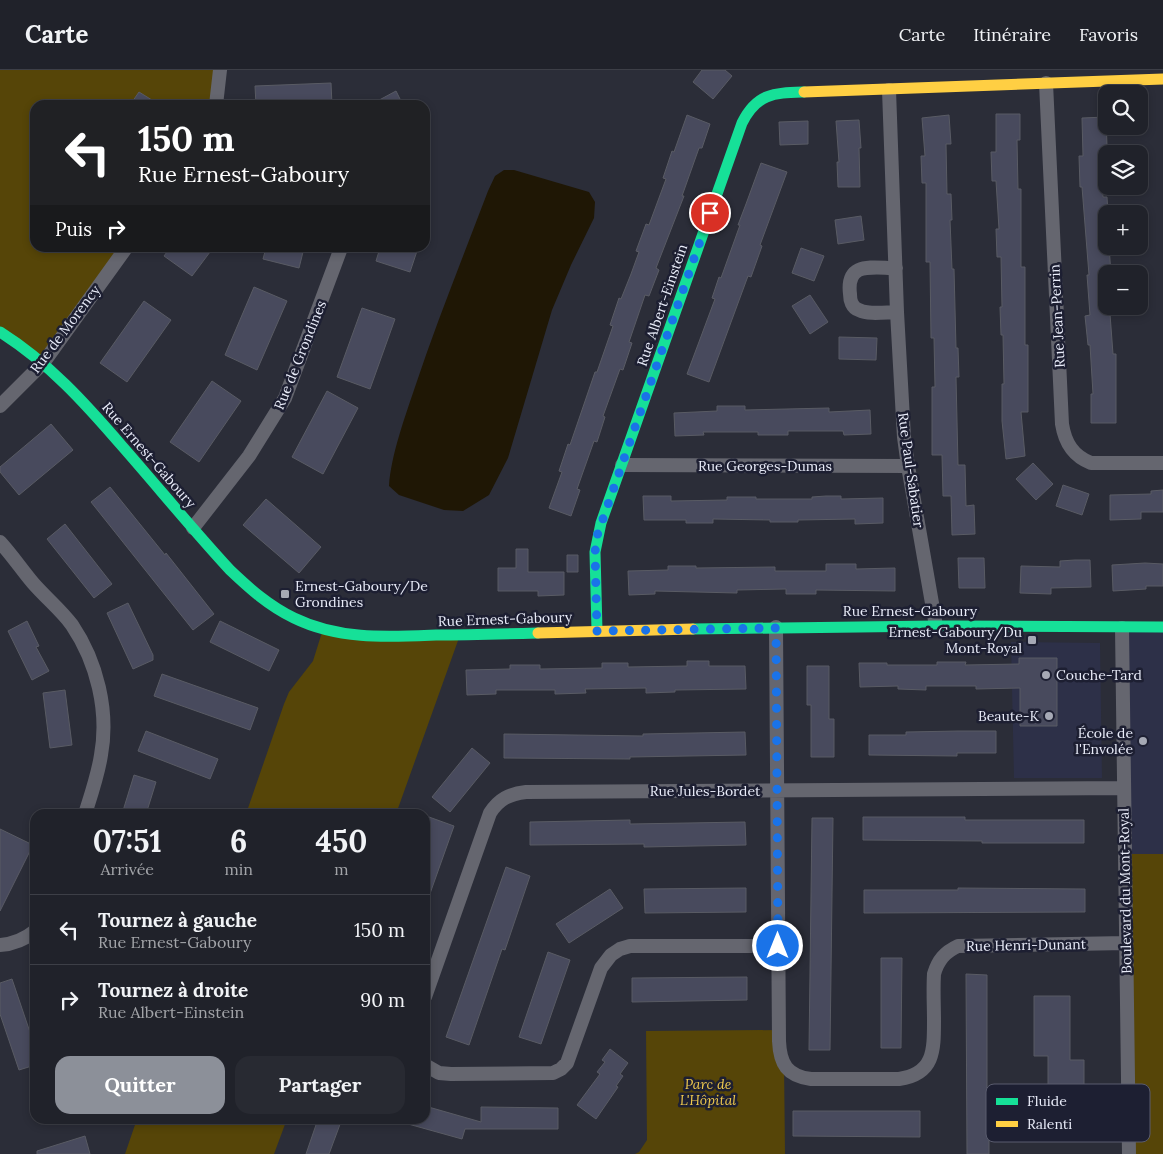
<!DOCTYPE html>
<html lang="fr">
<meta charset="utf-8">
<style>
:root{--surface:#20222a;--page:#282a32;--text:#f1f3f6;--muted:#a2a4a8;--line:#3d3f47;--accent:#8c9099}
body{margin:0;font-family:Lora,serif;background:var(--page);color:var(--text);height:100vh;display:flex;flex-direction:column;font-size:19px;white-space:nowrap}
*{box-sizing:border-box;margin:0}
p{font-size:16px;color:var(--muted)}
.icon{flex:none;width:28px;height:28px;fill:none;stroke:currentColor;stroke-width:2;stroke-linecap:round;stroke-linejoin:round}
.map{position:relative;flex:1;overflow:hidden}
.side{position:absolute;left:30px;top:739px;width:400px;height:315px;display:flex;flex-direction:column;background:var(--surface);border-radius:15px;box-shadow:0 2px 8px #0003,0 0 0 1px var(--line)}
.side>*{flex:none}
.guide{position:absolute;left:30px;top:30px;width:400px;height:152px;border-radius:15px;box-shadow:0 2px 8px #0003,0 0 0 1px var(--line);background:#202124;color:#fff;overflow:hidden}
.tools{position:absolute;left:1098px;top:15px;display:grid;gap:10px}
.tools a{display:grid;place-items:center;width:50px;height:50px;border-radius:10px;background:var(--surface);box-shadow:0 2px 8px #0003,0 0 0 1px var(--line);font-size:25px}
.pin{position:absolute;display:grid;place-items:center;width:42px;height:42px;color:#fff;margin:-21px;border:2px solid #fff;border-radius:50%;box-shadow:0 1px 5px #0007}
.me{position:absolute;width:55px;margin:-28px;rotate:0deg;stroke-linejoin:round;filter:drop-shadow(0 0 4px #0008)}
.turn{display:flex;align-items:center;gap:18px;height:105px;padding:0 25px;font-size:22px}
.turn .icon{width:65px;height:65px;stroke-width:2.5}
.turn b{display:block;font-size:35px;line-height:42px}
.then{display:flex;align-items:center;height:48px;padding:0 25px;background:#0003;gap:10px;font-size:19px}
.eta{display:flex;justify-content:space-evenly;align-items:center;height:85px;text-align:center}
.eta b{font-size:30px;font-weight:700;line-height:35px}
.button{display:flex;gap:10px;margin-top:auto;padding:10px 25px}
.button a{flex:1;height:58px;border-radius:15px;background:var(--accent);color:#fff;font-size:20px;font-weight:700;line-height:58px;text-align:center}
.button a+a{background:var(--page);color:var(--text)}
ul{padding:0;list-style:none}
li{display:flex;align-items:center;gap:15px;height:70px;padding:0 25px;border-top:1px solid var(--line)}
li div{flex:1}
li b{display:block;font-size:19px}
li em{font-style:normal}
header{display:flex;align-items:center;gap:30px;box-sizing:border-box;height:70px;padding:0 25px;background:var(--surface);border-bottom:1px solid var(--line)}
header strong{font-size:24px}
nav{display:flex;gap:28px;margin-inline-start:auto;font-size:18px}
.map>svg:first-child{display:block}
.built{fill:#2d3048}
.green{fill:#564508}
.water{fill:#1f1705}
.building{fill:#484a5d;stroke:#595b64}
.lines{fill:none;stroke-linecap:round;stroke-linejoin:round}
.street{stroke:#65666f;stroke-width:14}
.fast{stroke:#16e098;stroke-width:11}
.slow{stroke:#ffcf43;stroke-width:11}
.route{stroke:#1a73e8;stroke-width:9;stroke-dasharray:0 16.2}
.poi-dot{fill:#a6a9b5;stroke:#1d1f32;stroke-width:2}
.labels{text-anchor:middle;stroke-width:5;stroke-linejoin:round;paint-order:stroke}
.street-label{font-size:14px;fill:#e9ecf9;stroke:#1d1f32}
.poi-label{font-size:14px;fill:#e9ecf9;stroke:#1d1f32;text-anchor:end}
.park-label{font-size:14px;font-style:italic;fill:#eec84e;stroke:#1d1f32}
.key{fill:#1d1f32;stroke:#5a5c6e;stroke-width:1}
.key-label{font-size:14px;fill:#e9ecf9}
</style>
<header>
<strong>Carte</strong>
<nav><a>Carte</a><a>Itinéraire</a><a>Favoris</a></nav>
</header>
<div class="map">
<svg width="1163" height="1084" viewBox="0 0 1163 1084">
<rect width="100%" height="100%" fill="#2b2d38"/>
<path class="built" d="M1163 557V784H1125L1122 558Z
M1011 572 1100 573 1102 708H1014Z"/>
<path class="green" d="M0 0H220L216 35H35V178H126L44 292 0 262Z
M323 559 460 565 396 744H246L284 634 289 622 313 591Z
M1125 784H1163V1084H1129Z
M779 960 784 993 785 1084H635L639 1082 647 1070 646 961Z
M137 1049H287L274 1084H125Z"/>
<path class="water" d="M504 100H514L589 122 595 132 594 148 571 195 552 240 508 388 489 425 463 441 444 440 399 425 389 416C391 385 405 347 415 317 437 251 463 187 488 121L495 106Z"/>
<path class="building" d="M702 0H725L732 6 713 29 693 12Z
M331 13 332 35H256L255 16Z
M396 21 403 35H370Z
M139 22 160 35H130Z
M996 44H1020V70H1017L1018 119H1021V197H1025V275H1028V342H1021L1025 386 1006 389 1002 351V314H1004L1003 265H1001L1000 237H1002L1001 187H997L996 159H999L996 111H992L991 82H996Z
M687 45 710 54 702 78H699L682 126H684L656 198 659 200 649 226 645 225 629 272 632 273 623 300 620 299 603 346 605 347 597 372 594 371 577 419 580 420 571 446 549 438 562 402 559 401 568 374 570 375 595 302H597L613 256 610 255 619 228 621 229 631 204 639 182 636 181 646 154 649 155 666 109 663 108 672 81 674 82Z
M949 45 951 74H946L947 124H951L952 150H950L952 199H954L956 278H958L959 307H956L958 395H965L966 436 974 435 975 464 952 465 951 426H943L942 385H932V317H935L934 268H931L930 192H926V113H922L921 86H925L922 48Z
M1106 47 1107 76 1101 77 1103 127H1107L1108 144H1106V176H1109L1111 204H1106V244H1110L1113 284H1116V353H1091V324H1093L1090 275H1088L1085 246 1090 245 1087 205H1089L1082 117H1080L1079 86H1083L1082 48Z
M859 50 861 78H859L860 117H838L837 92H839L836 51Z
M808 51V74L780 75 779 52Z
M761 93 787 102 760 175 762 176 751 207 748 206 709 312 687 304 715 229 712 228 719 207 721 208 740 155H738L746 134Z
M861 146 864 170 838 174 835 150Z
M170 178H213L192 206 164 186Z
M266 178H304L299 198 263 189Z
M380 178H418L410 202 376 191Z
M801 178 824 186 814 211 792 203Z
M254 217 287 231 257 300 225 285Z
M810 225 828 252 810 264 792 236Z
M144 231 171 250 127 312 100 293Z
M362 238 395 249 370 319 337 307Z
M839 267 877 268 876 290 839 289Z
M212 311 241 331 199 392 170 372Z
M327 321 358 338 323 404 292 387Z
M717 336H745V340L829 338V342L870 340 871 364 844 365 843 361H788V365H758V362H703L704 365 675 366 674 343 717 341Z
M51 354 73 380 19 425 0 402V397Z
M1033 393 1053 414 1036 430 1016 409Z
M1063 415 1089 424 1082 445 1056 436Z
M110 417 165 485 166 483 214 544 193 560 91 432Z
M1163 420V442H1141V449L1110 450V425L1151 424V421Z
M643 426H671V431L727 430V427H756V429H812V427L826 426H841V429L883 428V453L855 454V449L798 450V452H770V450L713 449V453H686V450H644Z
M266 429 321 477 299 503 243 455Z
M65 454 112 514 94 528 47 469Z
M516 479H528V502H564V525L538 526V521H498V498H516Z
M567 485H578V502H567Z
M958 488H984L985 518H959Z
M1075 490H1090L1091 517 1051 518V524L1020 523 1021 496 1060 497V491Z
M1145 493 1163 494V516H1146V519L1113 521 1112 495Z
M826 494H856V499L895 498V521L816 520V524H786V519L737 520V523L655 521V524L629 525 628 501 668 500V496H696V498L775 497V501H826Z
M128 533 153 585V590L133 599 107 543Z
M27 551 39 576 36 577 49 601 32 610 8 561Z
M220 551 279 580 269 601 210 572Z
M1019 588H1057V656H1020V618L976 619V616H926V620L898 619V616L860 617 859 593H887V595H937V592H966L965 595 1019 594Z
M687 591H709V596H745L746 619 675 620V622L646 623V618L585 619 586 623 555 624V620H496V624L467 625 466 600 510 599V595H540V599L602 598V593H628V597L687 596Z
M807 596H829V649H834V687H811V635H807Z
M162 604 258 638 250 660 154 626Z
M65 620 72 675 50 678 43 623Z
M146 661 218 689 210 709 138 681Z
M958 661H996V683H957V686L869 685V665H906V662Z
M745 662 746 685 630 687V689L504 688V664L643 666V664Z
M472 678 490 693 450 742 432 727Z
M134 705 156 712 152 725 146 744H122Z
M429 747 454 756 427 832 425 831V757Z
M863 747H965V750H1084V773H982V771L863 770Z
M812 748H833L830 980H809Z
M630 750V754L745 752 746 775 644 777V774L530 775V752Z
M0 759 33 775 0 841Z
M506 797 530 806 505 880 502 879 469 975 446 967Z
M746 818V842L645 843 644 819Z
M958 818 1085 819V842L864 843V820H958Z
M610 819 623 838 569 873 556 854Z
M548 882 570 890 541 974 519 967Z
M881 888H902L901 978H881Z
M966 904 987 905V1022H989V1084H967Z
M747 907V930L632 932V908Z
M12 909 35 977V995L19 1000 0 944V913Z
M1034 926H1070V990H1084V1054H1066V1049H1048V986H1034Z
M610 979 628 993 620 1004 623 1006 616 1016 618 1017 596 1049 577 1035 600 1004 597 1002 605 992 602 990Z
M425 1036 481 1052V1037L558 1038V1059H465L462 1069 401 1052V1049H425Z
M793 1041H920V1067L793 1066Z
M318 1049H342L329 1084H306Z
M85 1066 90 1084H37V1081Z"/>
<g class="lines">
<path class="street" d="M1046 13 1062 354C1065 373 1073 386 1091 393H1163
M889 20 897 242 904 367 908 396 936 556
M216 35 220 0
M896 198C872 198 846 191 850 224 850 230 852 238 859 240 869 245 886 242 897 242
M0 336 44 292 126 178
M622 395 908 396
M193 458 249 386 285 328 341 178
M0 472C12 485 22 500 33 513 46 528 61 540 72 555 97 592 109 641 101 685 98 705 91 725 85 744
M776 557 779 971C780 994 787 1006 811 1009H899C934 1004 934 981 934 951 934 935 933 920 934 904 938 890 945 882 958 876L1126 873
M1122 558 1129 1084
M0 875C14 874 24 870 35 861
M425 927 490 743C499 729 509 724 526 722L1124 718
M425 995 439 1003 451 1004 553 1003 561 999 567 993 601 898 611 885 620 879 630 876H778"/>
<path class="fast" d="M0 262C49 293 85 333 122 376 158 417 193 460 230 500 250 519 269 536 294 548 339 570 387 567 436 565 470 565 504 564 538 563
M693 559 936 556 1163 557
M597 561 595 482 601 453 742 53C757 23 774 23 804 22"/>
<path class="slow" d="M804 22 1163 9
M538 563 693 559"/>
</g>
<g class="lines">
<path class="route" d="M710 143 597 466 595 482 597 561 776 558 778 876"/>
</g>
<g class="poi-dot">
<rect x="280" y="519" width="10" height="10" rx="2.5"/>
<rect x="1027" y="565" width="10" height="10" rx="2.5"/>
<circle cx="1046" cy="605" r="5"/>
<circle cx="1049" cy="646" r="5"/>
<circle cx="1143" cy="671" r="5"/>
</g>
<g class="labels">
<g class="street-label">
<text transform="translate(662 235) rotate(-71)" y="5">Rue Albert-Einstein</text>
<text transform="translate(1057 246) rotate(-93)" y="5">Rue Jean-Perrin</text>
<text transform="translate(65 259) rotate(-53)" y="5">Rue de Morency</text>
<text transform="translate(300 285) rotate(-68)" y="5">Rue de Grondines</text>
<text transform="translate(149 385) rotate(49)" y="5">Rue Ernest-Gaboury</text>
<text x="765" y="401">Rue Georges-Dumas</text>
<text transform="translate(911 400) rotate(82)" y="5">Rue Paul-Sabatier</text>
<text x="910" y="546">Rue Ernest-Gaboury</text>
<text transform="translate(505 549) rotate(-2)" y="5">Rue Ernest-Gaboury</text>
<text x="705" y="726">Rue Jules-Bordet</text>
<text transform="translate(1125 821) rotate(-91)" y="5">Boulevard du Mont-Royal</text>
<text transform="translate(1026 875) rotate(-1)" y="5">Rue Henri-Dunant</text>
</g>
<g class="poi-label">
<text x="295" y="521" text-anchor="start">Ernest-Gaboury/De<tspan x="295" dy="16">Grondines</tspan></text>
<text x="1022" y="567">Ernest-Gaboury/Du<tspan x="1022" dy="16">Mont-Royal</tspan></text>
<text x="1056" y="610" text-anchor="start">Couche-Tard</text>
<text x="1039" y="651">Beaute-K</text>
<text x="1133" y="668">École de<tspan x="1133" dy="16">l'Envolée</tspan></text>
</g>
<g class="park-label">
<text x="708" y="1019">Parc de<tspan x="708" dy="16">L'Hôpital</tspan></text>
</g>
</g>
<rect x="986" y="1014" width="164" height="58" rx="8" class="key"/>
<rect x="996" y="1028" width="22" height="7" fill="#16e098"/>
<rect x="996" y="1051" width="22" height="6" fill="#ffcf43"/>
<g class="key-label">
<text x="1027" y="1036">Fluide</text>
<text x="1027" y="1059">Ralenti</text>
</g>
</svg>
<div class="tools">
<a><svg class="icon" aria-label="search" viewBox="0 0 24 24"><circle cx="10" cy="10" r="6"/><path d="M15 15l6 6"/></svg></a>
<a><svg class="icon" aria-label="layers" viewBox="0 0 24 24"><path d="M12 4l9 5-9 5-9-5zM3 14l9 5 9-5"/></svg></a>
<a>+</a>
<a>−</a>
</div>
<div class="pin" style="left:710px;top:143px;background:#d93025"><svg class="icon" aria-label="arrive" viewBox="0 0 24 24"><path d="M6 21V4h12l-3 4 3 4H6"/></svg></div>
<svg class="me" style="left:778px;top:876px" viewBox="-20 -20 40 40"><circle r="17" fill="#1a73e8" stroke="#fff" stroke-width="3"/><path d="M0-11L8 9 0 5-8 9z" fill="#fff"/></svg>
<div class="guide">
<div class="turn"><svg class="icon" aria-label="left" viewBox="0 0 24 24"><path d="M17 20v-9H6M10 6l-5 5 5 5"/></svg><div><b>150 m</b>Rue Ernest-Gaboury</div></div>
<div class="then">Puis<svg class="icon" aria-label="right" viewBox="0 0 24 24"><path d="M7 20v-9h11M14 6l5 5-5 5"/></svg></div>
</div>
<section class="side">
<div class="eta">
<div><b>07:51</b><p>Arrivée</p></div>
<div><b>6</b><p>min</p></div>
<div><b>450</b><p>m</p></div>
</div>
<ul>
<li><svg class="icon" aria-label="left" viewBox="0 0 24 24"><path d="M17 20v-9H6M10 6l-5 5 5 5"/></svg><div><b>Tournez à gauche</b><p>Rue Ernest-Gaboury</p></div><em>150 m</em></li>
<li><svg class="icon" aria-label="right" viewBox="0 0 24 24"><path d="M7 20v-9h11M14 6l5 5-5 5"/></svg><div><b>Tournez à droite</b><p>Rue Albert-Einstein</p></div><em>90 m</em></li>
</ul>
<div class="button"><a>Quitter</a><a>Partager</a></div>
</section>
</div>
